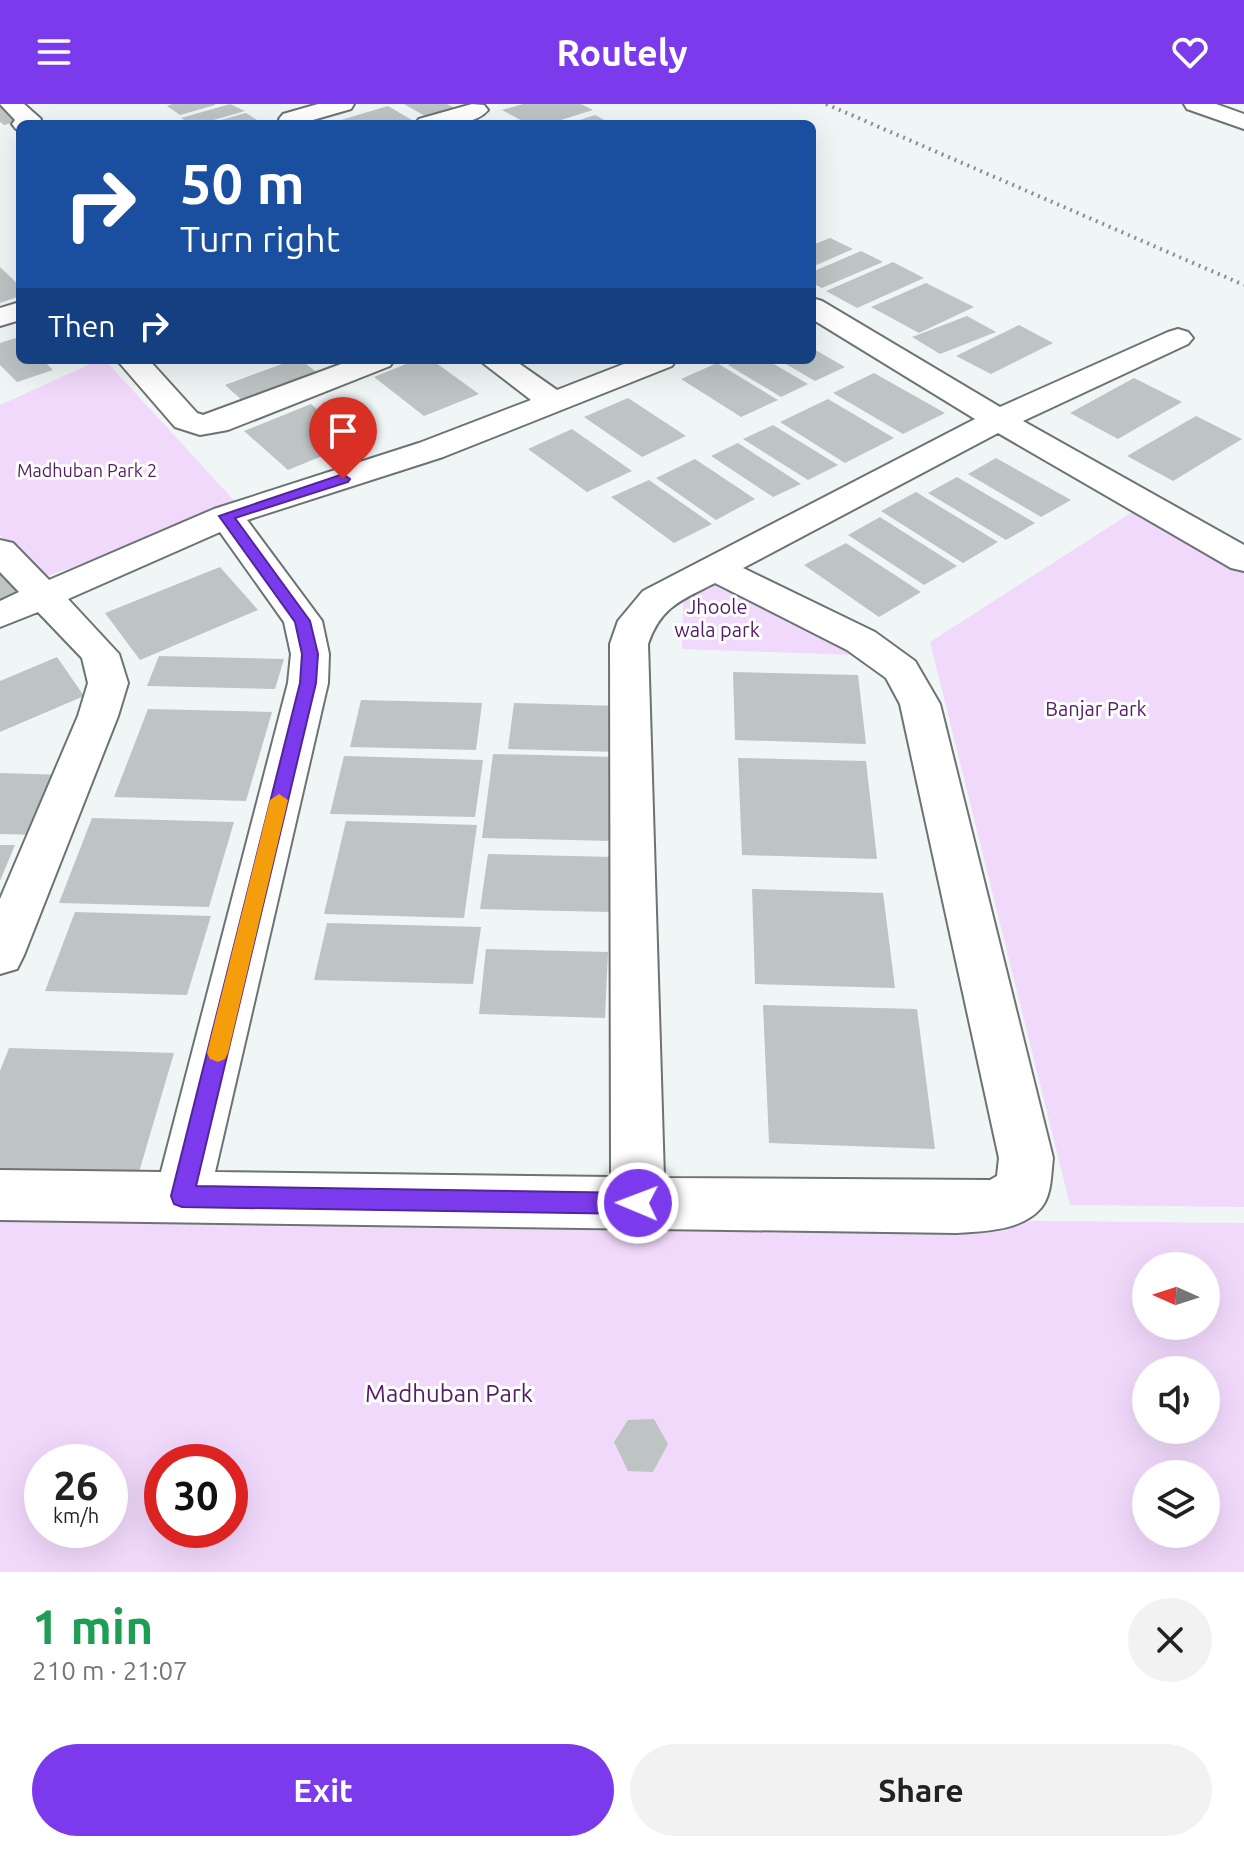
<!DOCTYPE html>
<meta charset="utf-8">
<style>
:root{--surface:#fff;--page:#f2f2f2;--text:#222;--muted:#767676;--accent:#7c3aed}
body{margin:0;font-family:Ubuntu,sans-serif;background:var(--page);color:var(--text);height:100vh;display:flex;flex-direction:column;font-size:30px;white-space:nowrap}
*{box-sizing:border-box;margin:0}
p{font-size:26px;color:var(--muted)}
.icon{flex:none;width:44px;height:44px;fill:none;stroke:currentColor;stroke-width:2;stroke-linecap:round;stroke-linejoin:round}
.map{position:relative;height:1468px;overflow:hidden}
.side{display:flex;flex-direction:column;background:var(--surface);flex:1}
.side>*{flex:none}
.hud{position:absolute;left:16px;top:16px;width:800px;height:244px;border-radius:12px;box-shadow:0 8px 32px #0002;background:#1a4fa0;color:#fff;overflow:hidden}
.needle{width:52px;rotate:273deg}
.controls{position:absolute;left:1132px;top:1148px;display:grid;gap:16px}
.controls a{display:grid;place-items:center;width:88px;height:88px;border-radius:50%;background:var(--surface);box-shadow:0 8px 32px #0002;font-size:40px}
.speed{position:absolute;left:24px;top:1340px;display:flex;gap:16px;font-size:40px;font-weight:700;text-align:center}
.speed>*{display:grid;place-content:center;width:104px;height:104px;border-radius:50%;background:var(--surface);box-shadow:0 8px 32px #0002;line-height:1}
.speed small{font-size:20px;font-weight:400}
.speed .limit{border:12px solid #d22;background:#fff;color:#111}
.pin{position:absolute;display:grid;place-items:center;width:68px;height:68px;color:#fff;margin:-82px -34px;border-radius:50% 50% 50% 0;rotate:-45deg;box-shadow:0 0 8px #0007}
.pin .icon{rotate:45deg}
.me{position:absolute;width:88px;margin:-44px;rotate:271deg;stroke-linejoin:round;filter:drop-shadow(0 0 6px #0008)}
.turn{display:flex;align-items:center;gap:28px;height:168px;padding:0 32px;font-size:36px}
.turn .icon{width:104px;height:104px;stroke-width:2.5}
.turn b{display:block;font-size:56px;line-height:68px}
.then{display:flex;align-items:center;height:76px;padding:0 32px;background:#0003;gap:16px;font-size:30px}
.round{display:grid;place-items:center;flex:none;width:84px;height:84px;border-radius:42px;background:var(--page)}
.headline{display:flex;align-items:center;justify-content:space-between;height:136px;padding:0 32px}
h1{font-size:48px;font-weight:600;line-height:60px;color:#1e9e55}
.action{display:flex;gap:16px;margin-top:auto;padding:16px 32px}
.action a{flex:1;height:92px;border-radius:48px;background:var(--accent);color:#fff;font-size:32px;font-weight:600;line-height:92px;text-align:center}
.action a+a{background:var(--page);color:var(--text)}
header{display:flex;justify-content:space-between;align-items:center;height:104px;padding:0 32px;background:var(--accent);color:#fff;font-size:36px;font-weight:600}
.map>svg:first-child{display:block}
.green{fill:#f1d9fb;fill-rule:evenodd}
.building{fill:#bdc4c3}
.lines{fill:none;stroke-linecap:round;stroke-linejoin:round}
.minor-casing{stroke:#6c7372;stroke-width:4}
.minor{fill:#fff;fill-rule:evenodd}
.rail{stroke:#8a8f8e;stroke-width:4;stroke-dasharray:2 5;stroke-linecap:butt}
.route{fill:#7c3aed;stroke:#51269a;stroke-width:2}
.slow{fill:#f59e0b}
.labels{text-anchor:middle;stroke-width:6;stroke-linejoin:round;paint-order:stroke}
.far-park-label{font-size:18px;fill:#531d65;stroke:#fff}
.park-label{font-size:20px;fill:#531d65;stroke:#fff}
.near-park-label{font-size:24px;fill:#531d65;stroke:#fff}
</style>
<header><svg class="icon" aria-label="menu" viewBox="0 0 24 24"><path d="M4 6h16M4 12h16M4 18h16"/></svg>Routely<svg class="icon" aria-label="heart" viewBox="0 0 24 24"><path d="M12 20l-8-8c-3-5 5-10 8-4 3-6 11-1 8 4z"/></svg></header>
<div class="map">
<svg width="1244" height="1468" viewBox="0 0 1244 1468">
<rect width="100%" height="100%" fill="#eff6f5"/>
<path class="green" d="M99 256H105L240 403 39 475 0 431V301Z
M1137 405 1244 467V1103L1070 1101 930 538Z
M684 475 716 479 881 552 682 545Z
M0 1107 1244 1119V1468H0ZM1146 1162H1206V1222H1146ZM1146 1266H1206V1326H1146ZM42 1358H110V1426H42ZM162 1358H230V1426H162ZM1146 1370H1206V1430H1146Z"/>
<path class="building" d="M0 0H6L22 16 4 21 0 18Z
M172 0H215V1L180 11 167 2Z
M230 0 245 7 200 20H191L181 14Z
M404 0H447L458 6 430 15Z
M523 0H581L593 6 548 20H528L502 6Z
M388 2 417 19 331 20V19Z
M246 9 262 19 211 20 210 19Z
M595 11 612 20H570V19Z
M830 134 853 145 812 163V141Z
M861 147 883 158 822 184 812 179V168Z
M893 158 924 174 857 204 826 187Z
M0 163 20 182V192L0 199Z
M926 179 974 203 919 229 871 203Z
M967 212 996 228 940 250 912 233Z
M1019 221 1053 239 991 270 956 252Z
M19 233 20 256H43L53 266 17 278 0 261V239Z
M812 244 845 263 815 277 779 256H812Z
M293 256H301L319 270 245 299 225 281Z
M416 256H432L479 290 424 312 374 273Z
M739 256H767L808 280 781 293 728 261Z
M717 259 778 296 741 313 681 275Z
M874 269 945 309 903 330 833 289Z
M1134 274 1182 298 1118 335 1070 309Z
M628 294 686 332 642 353 584 313Z
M828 295 894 334 845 359 780 318Z
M311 300 356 338 288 366 244 327Z
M1196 312 1242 335 1173 377 1127 352Z
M773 321 838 361 808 376 743 335Z
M572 325 632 367 587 388 528 345Z
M738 339 801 380 773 393 711 352Z
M996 354 1071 396 1041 413 968 370Z
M695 355 755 395 716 416 656 374Z
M957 373 1035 419 1006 436 928 389Z
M649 376 712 420 674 439 611 393Z
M916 388 998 438 963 459 881 407Z
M880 413 957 462 924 481 848 431Z
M846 439 921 488 879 513 804 461Z
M0 458 23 487 0 496Z
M220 463 258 506 140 556 105 509Z
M159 552 284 555 275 585 147 582Z
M57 553 84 592 0 628V577Z
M733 568 858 571 866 640 735 636Z
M361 596 482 599 476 646 350 643Z
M514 599 621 602 619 648 508 645Z
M148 605 272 608 246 697 114 693Z
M493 650 616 653 612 737 482 734Z
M344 652 483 656 475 713 330 710Z
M738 654 866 657 877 755 742 751Z
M0 669 67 671 41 731 0 730Z
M92 714 234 718 209 803 59 799Z
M346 717 477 721 464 814 324 810Z
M0 741H15L0 777Z
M488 750 613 753 610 808 480 805Z
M752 785 883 789 895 884 755 880Z
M75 808 211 812 187 891 45 887Z
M327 819 481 823 473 880 314 876Z
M486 845 608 848 605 914 479 910Z
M763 901 917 905 935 1045 769 1039Z
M9 944 174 949 137 1075 0 1071V967Z
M654 1315 668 1340 653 1368 628 1367 614 1338 628 1316Z"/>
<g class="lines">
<g class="minor-casing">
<path id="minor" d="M0 0H24L41 15 37 20H20V26L16 25 12 20 15 16Z
M318 0H354L351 5 299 20H283L279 15 283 10Z
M472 0 484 1 488 6C473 24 437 20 415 20L419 15Z
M1184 0H1216L1244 10V25L1187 5Z
M812 194 822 197 1000 303 1168 228 1178 225 1188 228 1193 234 1188 240 1023 317 1244 441V467L1231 464 998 329 743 464 875 528 915 557 940 600 1053 1054C1051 1069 1052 1091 1041 1104 1021 1127 985 1127 957 1129L0 1116V1066L161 1068 288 579 291 550 284 518 220 428 68 495 119 550 128 579 118 612 24 851 17 865 0 870V795L78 612 88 579 82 554 38 508 0 523V497L19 488 0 468V436L13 439 49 476 214 405 419 339 531 296 479 256H514L557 286 634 256H676L672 262 443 353 247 416 322 517 329 550 328 579 215 1068 611 1073 610 540 618 517 643 487 975 315 812 215ZM715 479 847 546 886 574 900 600 999 1054 997 1072 990 1076 664 1074 648 540C661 502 682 496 715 479Z
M20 198V216L0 222V204Z
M117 256H149L197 309 203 311 352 256H394L390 262 228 326 200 331 175 323Z"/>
</g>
<use href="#minor" class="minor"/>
<path class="rail" d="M826 0 1244 181"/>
</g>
<path class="route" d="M343 370 350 375 348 378 235 414 310 517 318 550 316 579 196 1082 638 1089 646 1092 649 1099 646 1107 638 1110 182 1103 174 1100 171 1092 300 579 302 550 295 518 219 412Z"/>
<path class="slow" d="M279 690 288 696 228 949 225 955 218 958 210 955 207 949 270 696Z"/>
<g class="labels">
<g class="far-park-label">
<text x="87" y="373">Madhuban Park 2</text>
</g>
<g class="park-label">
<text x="717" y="510">Jhoole<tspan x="717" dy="23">wala park</tspan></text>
<text x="1096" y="612">Banjar Park</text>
</g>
<g class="near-park-label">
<text x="449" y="1298">Madhuban Park</text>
</g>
</g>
</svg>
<div class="controls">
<a><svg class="needle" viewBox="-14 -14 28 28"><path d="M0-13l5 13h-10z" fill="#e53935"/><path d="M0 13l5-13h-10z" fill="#767676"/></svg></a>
<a><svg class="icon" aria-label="sound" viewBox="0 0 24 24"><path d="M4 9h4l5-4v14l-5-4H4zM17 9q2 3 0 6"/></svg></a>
<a><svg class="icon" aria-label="layers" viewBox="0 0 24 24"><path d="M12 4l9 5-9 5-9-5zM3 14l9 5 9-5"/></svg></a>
</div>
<div class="speed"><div>26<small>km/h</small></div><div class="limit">30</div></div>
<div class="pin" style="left:343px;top:375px;background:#d93025"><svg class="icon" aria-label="arrive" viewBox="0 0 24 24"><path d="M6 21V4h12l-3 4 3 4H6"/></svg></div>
<svg class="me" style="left:638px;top:1099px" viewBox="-20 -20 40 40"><circle r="17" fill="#7c3aed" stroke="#fff" stroke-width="3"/><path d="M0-11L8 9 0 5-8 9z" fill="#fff"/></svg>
<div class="hud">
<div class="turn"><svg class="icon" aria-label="right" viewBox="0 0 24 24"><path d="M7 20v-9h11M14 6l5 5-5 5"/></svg><div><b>50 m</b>Turn right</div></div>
<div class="then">Then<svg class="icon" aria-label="right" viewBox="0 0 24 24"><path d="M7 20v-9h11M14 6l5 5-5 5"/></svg></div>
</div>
</div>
<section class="side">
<div class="headline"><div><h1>1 min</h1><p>210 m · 21:07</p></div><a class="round"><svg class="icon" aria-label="close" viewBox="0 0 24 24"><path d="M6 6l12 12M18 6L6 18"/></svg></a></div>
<div class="action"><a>Exit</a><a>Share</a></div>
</section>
